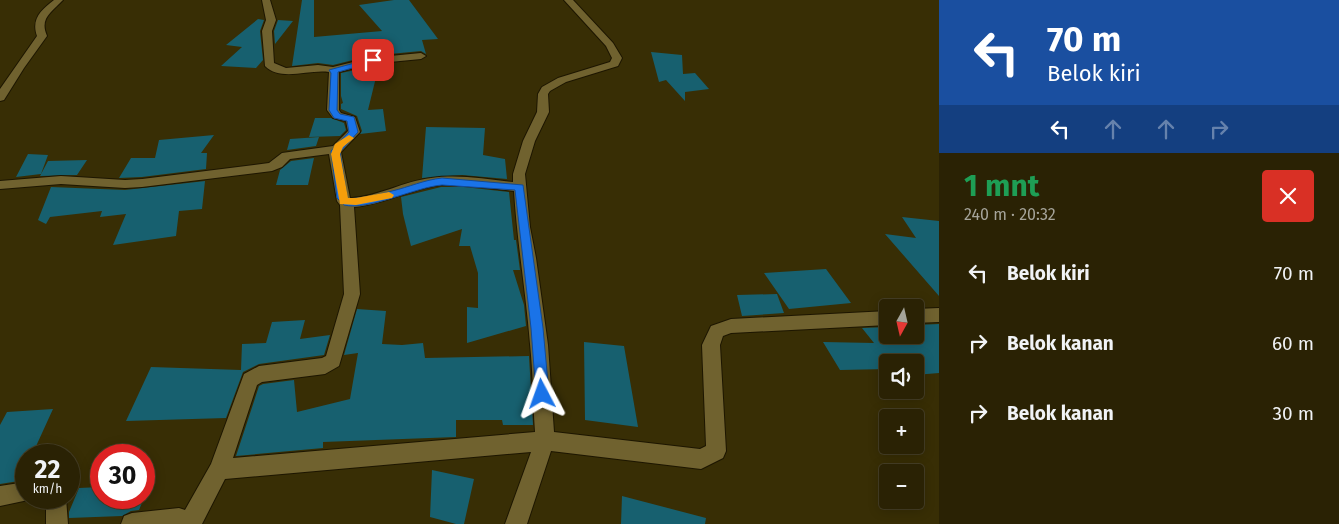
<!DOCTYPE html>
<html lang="id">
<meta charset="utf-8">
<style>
:root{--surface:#2a2204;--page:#322a0e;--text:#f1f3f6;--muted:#a5a49a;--line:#463f26}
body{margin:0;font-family:"Fira Sans",sans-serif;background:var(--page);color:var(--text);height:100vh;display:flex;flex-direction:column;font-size:19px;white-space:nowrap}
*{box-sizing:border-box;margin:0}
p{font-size:16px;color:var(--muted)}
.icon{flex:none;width:28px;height:28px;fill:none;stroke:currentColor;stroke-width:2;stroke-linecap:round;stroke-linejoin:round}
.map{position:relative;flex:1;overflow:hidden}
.details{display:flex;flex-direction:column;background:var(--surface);width:400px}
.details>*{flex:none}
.banner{background:#1a4fa0;color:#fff;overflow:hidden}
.needle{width:32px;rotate:188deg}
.buttons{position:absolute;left:879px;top:299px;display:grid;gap:10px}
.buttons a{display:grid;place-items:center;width:45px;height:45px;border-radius:5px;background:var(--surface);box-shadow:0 2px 12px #0003,0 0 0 1px var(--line);font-size:25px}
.speed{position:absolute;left:15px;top:444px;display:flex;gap:10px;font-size:25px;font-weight:700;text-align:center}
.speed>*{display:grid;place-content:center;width:65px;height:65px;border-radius:50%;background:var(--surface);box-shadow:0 2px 12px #0003,0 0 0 1px var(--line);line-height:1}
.speed small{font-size:12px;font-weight:400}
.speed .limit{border:8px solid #d22;background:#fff;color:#111}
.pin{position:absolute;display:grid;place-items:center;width:42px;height:42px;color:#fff;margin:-21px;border-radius:10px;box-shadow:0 2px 8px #0006}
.me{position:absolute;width:55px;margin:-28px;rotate:356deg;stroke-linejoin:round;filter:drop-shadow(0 0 4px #0008)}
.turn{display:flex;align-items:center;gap:18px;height:105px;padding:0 25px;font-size:22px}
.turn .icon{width:65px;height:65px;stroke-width:2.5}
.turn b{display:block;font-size:35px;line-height:42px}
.lanes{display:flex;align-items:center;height:48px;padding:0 25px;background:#0003;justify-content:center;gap:25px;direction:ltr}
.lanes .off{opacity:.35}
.round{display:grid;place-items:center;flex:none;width:52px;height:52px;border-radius:5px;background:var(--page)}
.overview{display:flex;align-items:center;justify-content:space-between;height:85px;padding:0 25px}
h1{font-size:30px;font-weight:700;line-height:38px;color:#1e9e55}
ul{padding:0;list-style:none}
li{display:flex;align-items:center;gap:15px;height:70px;padding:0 25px}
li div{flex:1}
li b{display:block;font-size:19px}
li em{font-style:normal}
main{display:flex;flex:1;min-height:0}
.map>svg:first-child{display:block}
.building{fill:#17606f}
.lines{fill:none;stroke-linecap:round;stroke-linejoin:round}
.minor-casing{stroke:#1d1600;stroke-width:2}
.minor{fill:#70622f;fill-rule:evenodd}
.route{fill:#1a73e8;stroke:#114b97}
.slow{fill:#f59e0b}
</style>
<main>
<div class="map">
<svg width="939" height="524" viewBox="0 0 939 524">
<rect width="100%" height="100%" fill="#382e05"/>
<path class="building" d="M302 0H314V37L382 31 359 5 394 0H409L438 39 422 40 426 54 421 51 369 56 333 65 318 63 292 66Z
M258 19 264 20 260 31 263 60 256 68 221 66 242 47 226 45Z
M278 20 293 21 275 44 274 31Z
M651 52 682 55 683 74 695 73 709 89 685 92V101L666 80 659 82Z
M379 65 368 110 383 109 386 131 360 134 362 131 357 116 341 109V104L343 103 341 96V73Z
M315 118H331L344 123 346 130 340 136 309 137Z
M426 127 485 128 483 155 505 159 507 179 462 175 422 178Z
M214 135 201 153H207L206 169 142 177 119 178 131 158H155L159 140Z
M319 137 316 146 287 150 290 139Z
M28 154 48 155 41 174 16 177Z
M314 158 308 185H276L280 170 291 161Z
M87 160 77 175 40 176 48 161Z
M205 181 202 209 179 211 176 236 113 245 126 214 100 217 102 211 50 217 46 224 38 220 51 187 125 190Z
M441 187H464L509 192 514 240H516L520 270H513L524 305 526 326 467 343V307L478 308V273L470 246H459L462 229 411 246 403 214 401 197Z
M902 217 939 221V296L885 234 916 238Z
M826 269 851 303 789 309 764 273Z
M777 294 784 313 742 316 737 295Z
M357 309 386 311 382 344 402 345 423 343 425 358 529 356 533 425H503L502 420H456V437L323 442V448L236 456 259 386 263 384 294 380 297 412 350 399 358 353 344 355Z
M305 320 300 339 330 335 324 355 259 364 243 372 226 418 126 421 151 367 241 370 242 344 266 343 272 322Z
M939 324V373L915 375V362H888V369L840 370 823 342 874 343 862 328 888 327V335H915V325Z
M584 342 624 346 638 427 585 420Z
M53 409 32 455H26V466L19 481 0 484V425L7 412Z
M432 470 474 479 464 524H456L430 517Z
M101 487V498H144L139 510 131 511 122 516 69 518V512L79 488Z
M622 496 706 518 705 524H621Z"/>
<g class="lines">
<g class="minor-casing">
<path id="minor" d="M54 0H63C52 12 39 18 47 36L24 68 4 100 0 101V89L37 36C31 19 41 10 54 0Z
M262 0H270L276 20 272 31 274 63 286 68 318 65 333 67 369 58 421 53 426 56 421 59 369 64 339 72V110L341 113 355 117 360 132 341 152 350 198H352C380 196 404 181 431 178 458 174 486 179 513 182V174L523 141 537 112 538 94 542 87 558 78 610 62 612 58 606 46 564 0H573L613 43 622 58 618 66 566 82 550 91 548 94 549 112 535 141 525 174 530 227 536 258 548 345 554 432 700 449 706 446 702 345 711 326 731 319 888 311V325L731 333 723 336 720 345 726 451 723 458 701 469 551 451 527 524H505L531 452 225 479 202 524H121L124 516 132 513 179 508 185 510 211 464 244 374 259 366 322 358 326 356 344 294 340 205 337 201 329 154 290 159 282 167 272 171 142 187 125 188 61 184 0 189V181L61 176 125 180 142 179 269 163 282 153 333 146 348 131 346 121 333 118 327 110 329 72C309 69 281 82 265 66L262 31 266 20ZM441 185H464L514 191C517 242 526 293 530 344 533 373 533 403 535 432L233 458 257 385 262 382 325 374 339 366 360 294 354 207C384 205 411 188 441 185Z
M939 308V322L915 323V309Z
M26 482V498H34L33 499 0 506V486Z
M46 498H66L68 524H46Z"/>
</g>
<use href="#minor" class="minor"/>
</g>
<path class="route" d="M373 58 375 59V62L338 72 337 110 340 114 354 117 358 132 340 152 347 197 349 199C364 198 379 195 392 191 409 187 424 180 442 178L523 185 543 328 549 394 547 398 542 400 538 398 536 394 531 328 515 190 442 185C416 187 368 211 344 205L337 198 331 151 349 132 347 121 334 118 329 110 331 73 329 70Z"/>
<path class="slow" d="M349 135 354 138 343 147 340 154 348 198H356L389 192 394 195 392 198 356 205 340 204 331 154 335 144Z"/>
</svg>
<div class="buttons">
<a><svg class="needle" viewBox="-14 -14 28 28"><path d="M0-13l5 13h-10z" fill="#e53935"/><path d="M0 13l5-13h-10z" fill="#a5a49a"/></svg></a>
<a><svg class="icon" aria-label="sound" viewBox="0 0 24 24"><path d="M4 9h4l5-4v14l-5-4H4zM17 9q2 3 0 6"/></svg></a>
<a>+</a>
<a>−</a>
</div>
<div class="speed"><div>22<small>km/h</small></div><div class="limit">30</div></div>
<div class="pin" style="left:373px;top:60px;background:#d93025"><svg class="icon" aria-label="arrive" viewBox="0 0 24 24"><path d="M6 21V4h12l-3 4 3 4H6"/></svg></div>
<svg class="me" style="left:542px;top:394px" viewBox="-20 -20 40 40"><path d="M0-17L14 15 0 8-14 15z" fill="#1a73e8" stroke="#fff" stroke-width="4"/></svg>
</div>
<section class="details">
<div class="banner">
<div class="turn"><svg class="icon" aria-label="left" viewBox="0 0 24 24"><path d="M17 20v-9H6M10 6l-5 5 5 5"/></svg><div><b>70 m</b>Belok kiri</div></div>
<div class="lanes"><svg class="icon" aria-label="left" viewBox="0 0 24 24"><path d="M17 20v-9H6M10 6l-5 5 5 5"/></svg><svg class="icon off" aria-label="ahead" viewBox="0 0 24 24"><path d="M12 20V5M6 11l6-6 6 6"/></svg><svg class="icon off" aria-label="ahead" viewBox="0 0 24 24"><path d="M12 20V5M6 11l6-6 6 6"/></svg><svg class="icon off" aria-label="right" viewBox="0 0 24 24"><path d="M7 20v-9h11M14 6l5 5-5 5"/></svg></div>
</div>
<div class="overview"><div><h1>1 mnt</h1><p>240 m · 20:32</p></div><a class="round" style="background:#d93025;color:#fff"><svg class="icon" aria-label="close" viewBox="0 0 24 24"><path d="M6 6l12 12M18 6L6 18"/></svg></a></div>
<ul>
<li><svg class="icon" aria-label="left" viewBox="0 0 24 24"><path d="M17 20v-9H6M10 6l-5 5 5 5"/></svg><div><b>Belok kiri</b></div><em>70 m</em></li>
<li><svg class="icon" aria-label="right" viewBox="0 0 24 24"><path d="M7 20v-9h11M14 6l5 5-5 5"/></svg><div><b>Belok kanan</b></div><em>60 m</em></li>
<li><svg class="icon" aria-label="right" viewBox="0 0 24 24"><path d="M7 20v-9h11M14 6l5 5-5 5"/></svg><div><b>Belok kanan</b></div><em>30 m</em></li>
</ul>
</section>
</main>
